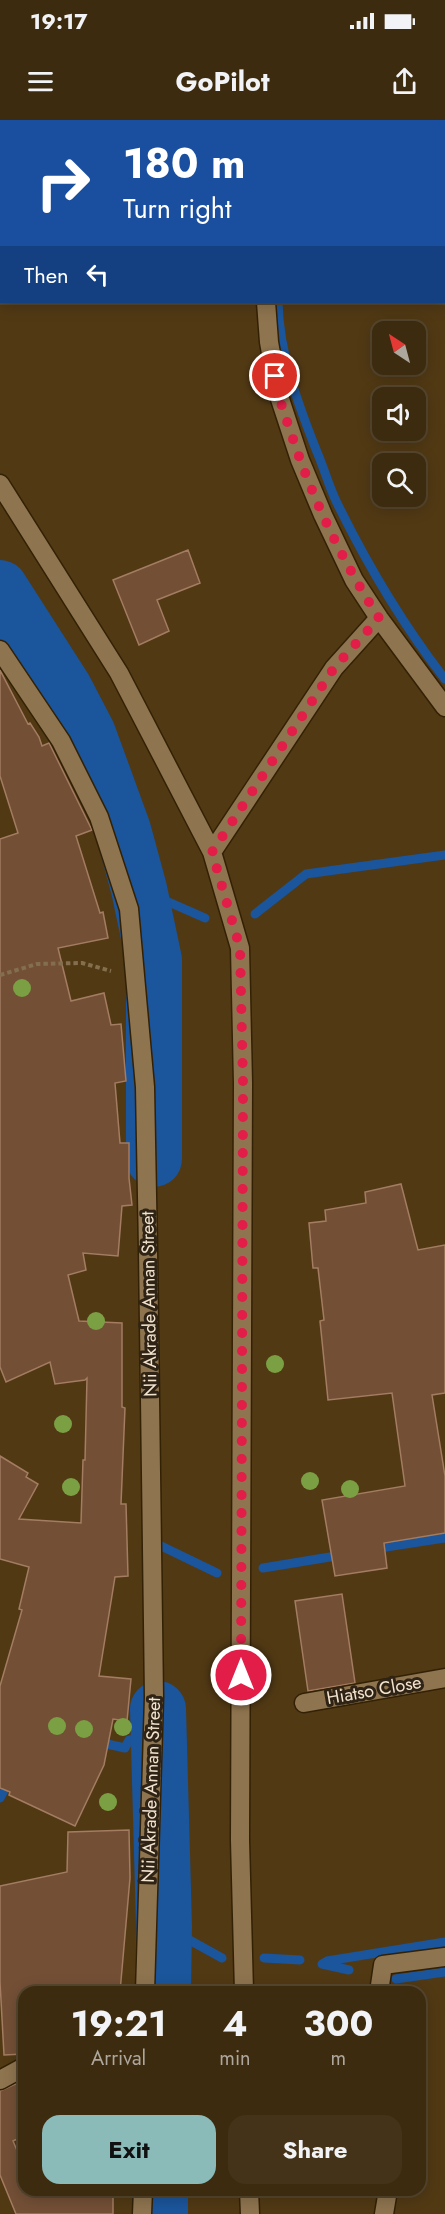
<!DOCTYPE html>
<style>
:root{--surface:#3d2b0f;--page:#443318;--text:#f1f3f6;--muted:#ada79e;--line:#56472f;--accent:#8bbbb9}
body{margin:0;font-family:Jost,sans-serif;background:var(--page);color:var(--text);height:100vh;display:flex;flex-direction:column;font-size:22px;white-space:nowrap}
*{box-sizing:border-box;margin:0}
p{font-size:20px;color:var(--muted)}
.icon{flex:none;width:33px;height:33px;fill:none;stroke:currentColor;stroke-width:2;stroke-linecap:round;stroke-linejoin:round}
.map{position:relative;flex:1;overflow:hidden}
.drawer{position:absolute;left:18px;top:1866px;width:408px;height:210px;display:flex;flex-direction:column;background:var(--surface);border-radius:18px;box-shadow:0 3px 15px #0003,0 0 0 2px var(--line)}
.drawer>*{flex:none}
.top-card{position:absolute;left:0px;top:0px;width:446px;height:183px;box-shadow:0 3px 15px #0003,0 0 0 2px var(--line);background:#1a4fa0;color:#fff;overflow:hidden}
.needle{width:39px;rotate:324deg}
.buttons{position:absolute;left:372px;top:201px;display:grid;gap:12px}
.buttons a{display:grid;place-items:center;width:54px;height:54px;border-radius:12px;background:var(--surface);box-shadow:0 3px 15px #0003,0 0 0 2px var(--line);font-size:30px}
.pin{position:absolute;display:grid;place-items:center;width:51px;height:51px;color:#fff;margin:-26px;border:3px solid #fff;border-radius:50%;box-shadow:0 2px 6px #0007}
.me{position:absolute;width:66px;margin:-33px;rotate:0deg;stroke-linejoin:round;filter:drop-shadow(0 0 4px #0008)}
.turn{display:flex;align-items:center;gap:21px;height:126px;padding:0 24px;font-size:27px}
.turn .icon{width:78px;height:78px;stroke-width:2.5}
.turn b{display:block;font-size:42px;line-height:51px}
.then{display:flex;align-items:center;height:57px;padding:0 24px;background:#0003;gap:12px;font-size:22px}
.eta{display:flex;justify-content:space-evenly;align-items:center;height:102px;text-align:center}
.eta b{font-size:36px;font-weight:700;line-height:42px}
.action{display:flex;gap:12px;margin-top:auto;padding:12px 24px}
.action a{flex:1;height:69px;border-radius:18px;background:var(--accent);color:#111;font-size:24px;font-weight:700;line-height:69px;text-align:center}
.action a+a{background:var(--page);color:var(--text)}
.status{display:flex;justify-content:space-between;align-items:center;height:42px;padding:0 30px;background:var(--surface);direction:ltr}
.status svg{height:16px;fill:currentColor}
header{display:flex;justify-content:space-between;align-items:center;height:78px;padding:0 24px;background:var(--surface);font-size:27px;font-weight:700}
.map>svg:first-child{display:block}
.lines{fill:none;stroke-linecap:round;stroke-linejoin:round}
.stream{stroke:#1b559b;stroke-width:9}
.river{stroke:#1b559b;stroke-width:56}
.building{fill:#734f36;stroke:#a37c61;stroke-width:1.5}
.street-casing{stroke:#332105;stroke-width:21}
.path{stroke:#836e4e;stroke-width:4;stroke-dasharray:4.5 3;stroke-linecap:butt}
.street{stroke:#8e744f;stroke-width:18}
.tree{fill:#7ba044}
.route{stroke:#e11d48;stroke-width:10;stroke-dasharray:0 18}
.labels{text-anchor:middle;stroke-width:6;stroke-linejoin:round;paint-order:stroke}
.street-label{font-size:18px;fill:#f2e3cf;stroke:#2e2314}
</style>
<div class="status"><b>19:17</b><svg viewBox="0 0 49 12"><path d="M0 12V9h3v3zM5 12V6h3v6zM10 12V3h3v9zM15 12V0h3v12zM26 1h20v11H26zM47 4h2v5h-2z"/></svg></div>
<header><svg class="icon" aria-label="menu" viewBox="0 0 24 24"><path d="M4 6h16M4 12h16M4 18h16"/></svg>GoPilot<svg class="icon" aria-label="share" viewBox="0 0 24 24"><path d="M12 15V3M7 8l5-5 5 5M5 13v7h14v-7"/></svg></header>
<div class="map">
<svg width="445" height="2094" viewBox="0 0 445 2094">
<rect width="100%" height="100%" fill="#513914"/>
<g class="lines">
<path class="stream" d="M289 2V0
M330 2V0
M0 150 2 149
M278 182C279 233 298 284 317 332 324 348 329 367 337 383 367 444 403 505 445 559
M139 769 205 798
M255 794 306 754 445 735
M155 1423 217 1453
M373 1429 445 1418
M263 1448 342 1435
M98 1622 125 1628 129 1620 164 1617 160 1598
M0 1678 10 1659
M164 1806 222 1838
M264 1838 300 1840
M322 1844 327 1841 445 1822
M322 1844 349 1850
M396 1859 445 1852"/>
<path class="river" d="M0 468 64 568 88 614 123 710 139 769 154 840V1039
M158 1589 164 1806 163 1872
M160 2094V2070"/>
</g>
<path class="building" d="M188 430 200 463 157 480 169 511 139 525 113 460Z
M0 550 28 604 30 603 39 617 42 626 49 623 51 627 92 710 76 716 100 793 103 792 108 818 58 828 71 881 104 873 111 905 121 904 126 961 115 963 120 1023H129V1058L132 1085 122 1086 118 1136 83 1133 86 1150 68 1155 79 1201 122 1203V1287L125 1288 121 1384H126L128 1456 115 1457 99 1556 131 1559 127 1601 113 1599 104 1645 75 1706 9 1675 10 1672 0 1668V1566L22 1490 19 1489 29 1447 0 1439V1336L28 1353 26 1357 38 1364 19 1399 81 1403 83 1340H85L87 1258 85 1260 55 1264 50 1242 6 1262 0 1247V719L18 713 0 656Z
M401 1064 418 1130 445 1125V1273L432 1275 445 1356V1413L384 1423 387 1448 335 1456 322 1380 405 1366 392 1273 328 1280 320 1201 324 1200 318 1148H313L309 1103 326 1101 325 1090 366 1083 365 1072Z
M342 1474 355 1563 308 1571 295 1481Z
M129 1710 130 1758 120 1872H24V1934L4 1935 0 1862V1766L67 1752 68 1712Z
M24 1960V2016L13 2021 24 2047V2070H113V2094H16L0 2055V1971Z"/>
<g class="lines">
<g class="street-casing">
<path id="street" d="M266 0V2
M317 2V0
M0 162H2
M266 182 269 222 278 273 300 340 323 395 354 460 379 498 445 587
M0 364 119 553 212 732 240 828 243 963 240 1720 244 1872
M0 530 61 621 99 697 129 789 145 967 148 1130 154 1577 145 1872
M212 732 334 548 379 498
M304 1583 445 1558
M379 1872 383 1845 445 1837
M0 1960 24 1947
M249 2070 250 2094
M142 2094 143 2070
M384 2094 388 2070"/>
</g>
<path class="path" d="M0 855 37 844 82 843 111 851"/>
<use href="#street" class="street"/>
</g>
<g class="tree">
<circle cx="22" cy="868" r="9"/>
<circle cx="96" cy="1201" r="9"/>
<circle cx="275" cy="1244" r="9"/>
<circle cx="63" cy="1304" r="9"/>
<circle cx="310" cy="1361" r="9"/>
<circle cx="71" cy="1367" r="9"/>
<circle cx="350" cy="1369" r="9"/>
<circle cx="57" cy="1606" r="9"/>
<circle cx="123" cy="1607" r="9"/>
<circle cx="84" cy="1609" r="9"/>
<circle cx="108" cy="1682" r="9"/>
</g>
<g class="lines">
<path class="route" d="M241 1555 243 963 240 828 212 732 334 548 379 498C343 442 314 382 293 319 286 298 278 278 275 256"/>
</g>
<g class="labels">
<g class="street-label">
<text transform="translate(149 1184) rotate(-91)" y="6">Nii Akrade Annan Street</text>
<text transform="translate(374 1570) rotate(-10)" y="6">Hiatso Close</text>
<text transform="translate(151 1670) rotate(-88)" y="6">Nii Akrade Annan Street</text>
</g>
</g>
</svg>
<div class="buttons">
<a><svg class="needle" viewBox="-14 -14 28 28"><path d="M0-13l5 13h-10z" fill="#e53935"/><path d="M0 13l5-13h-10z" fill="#ada79e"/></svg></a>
<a><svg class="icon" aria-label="sound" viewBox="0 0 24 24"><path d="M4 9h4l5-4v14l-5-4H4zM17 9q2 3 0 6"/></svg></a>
<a><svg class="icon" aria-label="search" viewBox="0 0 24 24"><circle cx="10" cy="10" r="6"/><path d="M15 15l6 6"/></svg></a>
</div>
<div class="pin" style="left:275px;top:256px;background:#d93025"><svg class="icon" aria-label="arrive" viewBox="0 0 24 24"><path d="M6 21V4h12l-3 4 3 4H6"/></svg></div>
<svg class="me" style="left:241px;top:1555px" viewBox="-20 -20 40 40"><circle r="17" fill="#e11d48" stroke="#fff" stroke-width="3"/><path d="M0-11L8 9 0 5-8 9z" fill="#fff"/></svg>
<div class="top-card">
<div class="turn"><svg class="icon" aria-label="right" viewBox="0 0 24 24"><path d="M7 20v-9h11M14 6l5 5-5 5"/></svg><div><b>180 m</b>Turn right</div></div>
<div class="then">Then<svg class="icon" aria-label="left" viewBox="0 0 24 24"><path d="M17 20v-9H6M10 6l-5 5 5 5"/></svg></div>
</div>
<section class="drawer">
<div class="eta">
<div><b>19:21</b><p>Arrival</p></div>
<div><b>4</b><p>min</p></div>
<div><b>300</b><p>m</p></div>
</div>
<div class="action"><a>Exit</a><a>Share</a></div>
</section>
</div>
